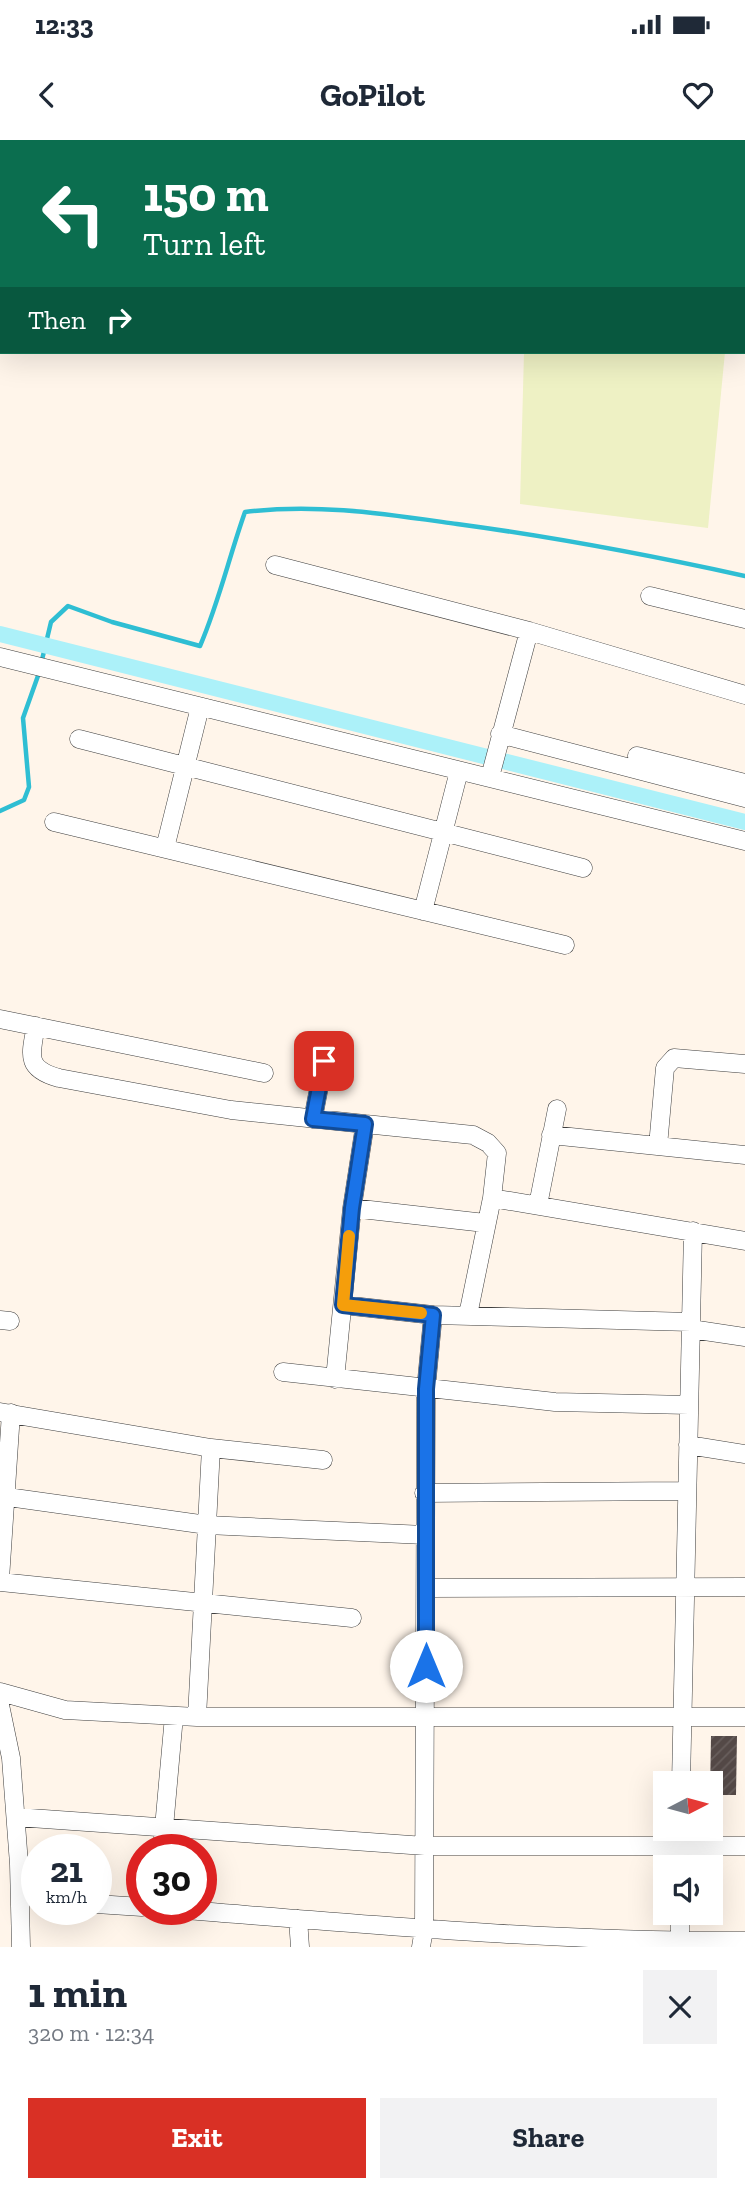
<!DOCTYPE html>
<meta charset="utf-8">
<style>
:root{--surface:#fff;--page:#f2f2f3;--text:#1f2937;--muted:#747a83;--accent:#d93025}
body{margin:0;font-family:"Zilla Slab",serif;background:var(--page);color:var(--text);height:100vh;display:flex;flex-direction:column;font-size:26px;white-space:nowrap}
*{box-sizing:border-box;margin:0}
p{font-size:23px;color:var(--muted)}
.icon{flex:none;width:38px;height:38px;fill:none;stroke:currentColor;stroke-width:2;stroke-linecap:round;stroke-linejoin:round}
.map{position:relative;height:1807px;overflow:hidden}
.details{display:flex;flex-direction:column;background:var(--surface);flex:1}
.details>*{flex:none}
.guide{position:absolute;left:0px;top:0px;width:746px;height:214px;box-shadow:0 7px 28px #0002;background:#0b6e4f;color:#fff;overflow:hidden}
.needle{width:46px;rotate:84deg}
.fabs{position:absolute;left:653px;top:1631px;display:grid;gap:14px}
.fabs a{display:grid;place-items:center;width:70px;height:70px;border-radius:0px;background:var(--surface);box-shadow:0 7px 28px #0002;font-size:35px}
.speed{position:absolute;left:21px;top:1694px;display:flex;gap:14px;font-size:35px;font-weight:700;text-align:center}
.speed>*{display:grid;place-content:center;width:91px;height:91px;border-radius:50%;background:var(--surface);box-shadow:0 7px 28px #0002;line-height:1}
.speed small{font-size:18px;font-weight:400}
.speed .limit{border:10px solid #d22;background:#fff;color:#111}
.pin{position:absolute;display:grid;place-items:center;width:60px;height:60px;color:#fff;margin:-30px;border-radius:14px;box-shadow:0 4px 10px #0006}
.me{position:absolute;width:77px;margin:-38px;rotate:0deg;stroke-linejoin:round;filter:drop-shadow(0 0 5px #0008)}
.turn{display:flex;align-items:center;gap:24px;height:147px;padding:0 28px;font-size:32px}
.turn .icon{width:91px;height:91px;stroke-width:2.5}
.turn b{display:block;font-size:49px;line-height:60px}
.then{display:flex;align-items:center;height:66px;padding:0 28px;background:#0003;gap:14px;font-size:26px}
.round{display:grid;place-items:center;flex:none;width:74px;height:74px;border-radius:0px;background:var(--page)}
.summary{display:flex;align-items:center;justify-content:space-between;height:119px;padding:0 28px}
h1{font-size:42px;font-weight:800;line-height:52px}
.action{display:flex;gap:14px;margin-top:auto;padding:14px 28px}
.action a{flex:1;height:80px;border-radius:0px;background:var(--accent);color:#fff;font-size:28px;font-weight:800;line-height:80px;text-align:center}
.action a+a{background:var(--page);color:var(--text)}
.status{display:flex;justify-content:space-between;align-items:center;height:49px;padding:0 35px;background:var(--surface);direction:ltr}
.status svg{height:19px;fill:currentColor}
header{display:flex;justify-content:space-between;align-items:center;height:91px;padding:0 28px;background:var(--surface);font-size:32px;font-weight:800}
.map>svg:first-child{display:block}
.pitch{fill:#eef1c4}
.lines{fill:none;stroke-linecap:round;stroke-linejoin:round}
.stream{stroke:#2fbed3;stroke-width:4.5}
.canal{stroke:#acf1f9;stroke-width:16}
.building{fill:url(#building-hatch)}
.street-casing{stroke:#3e3e3e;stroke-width:19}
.street{stroke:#fff;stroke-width:18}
.route-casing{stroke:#114b97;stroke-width:18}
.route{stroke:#1a73e8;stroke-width:12}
.slow{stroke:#f59e0b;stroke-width:12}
</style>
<div class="status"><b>12:33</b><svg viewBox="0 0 49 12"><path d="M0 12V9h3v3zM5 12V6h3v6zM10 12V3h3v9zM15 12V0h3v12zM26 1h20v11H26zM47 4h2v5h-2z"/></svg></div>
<header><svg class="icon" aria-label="back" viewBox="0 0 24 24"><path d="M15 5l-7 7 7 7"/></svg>GoPilot<svg class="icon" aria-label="heart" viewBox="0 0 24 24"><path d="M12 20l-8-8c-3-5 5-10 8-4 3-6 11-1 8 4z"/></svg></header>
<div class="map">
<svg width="745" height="1807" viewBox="0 0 745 1807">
<defs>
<pattern id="building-hatch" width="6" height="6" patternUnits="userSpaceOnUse" patternTransform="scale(1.75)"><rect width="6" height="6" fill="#544947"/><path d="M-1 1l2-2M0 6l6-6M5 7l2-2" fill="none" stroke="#685f5d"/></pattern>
</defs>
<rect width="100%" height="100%" fill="#fff5ea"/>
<path class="pitch" d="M524 212H725L708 388 520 364Z"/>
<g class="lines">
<path class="stream" d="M41 524 51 482 68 466 112 482 200 506C219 462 229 417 245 372 317 363 385 374 457 384 554 397 649 415 745 436
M0 671 24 660 29 647 23 578 39 533"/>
<path class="canal" d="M0 494 745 682"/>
</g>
<path class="building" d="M711 1596H737L736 1655H710Z"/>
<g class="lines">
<g class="street-casing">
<path id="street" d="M501 0V2
M643 0 646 2
M712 2 713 0
M744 56 745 57
M744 101H745
M275 425 529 491 745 555
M650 456 745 479
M0 517 745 701
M500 594 745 658
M79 599 583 728
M637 616 745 643
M490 637 529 491
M54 682 565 805
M165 708 200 567
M423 771 459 631
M0 879 264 933
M36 886C30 916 26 929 59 938L231 970 365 984
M313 979 324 921
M551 995 745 1015
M658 1006 665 928 674 918 745 924
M492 1058 745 1101
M538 1065 557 969
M352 1068 485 1083
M343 1165 433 1175
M0 1180 10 1181
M691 1189 745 1197
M283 1232 555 1262 689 1265
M335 1239 352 1068 365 984 473 995 488 1003 497 1013 492 1058 468 1175
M0 1272 211 1308
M688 1305 745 1314
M424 1353 687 1351
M0 1356 207 1385 425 1395
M0 1439 11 1273
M0 1442 352 1478
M426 1448 745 1447
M0 1552 65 1570 197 1577H745
M0 1565 11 1618 19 1724 21 1807
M197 1577 211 1308 323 1320
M681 1643 693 1091
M16 1677 425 1706H745
M162 1710 174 1576
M681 1727V1689
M96 1764 142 1767
M173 1769C363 1784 554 1802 745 1801
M298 1779 300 1807
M421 1807 424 1789 426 1249 433 1175 691 1182
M680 1807V1773"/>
</g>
<use href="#street" class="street"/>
</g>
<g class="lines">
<g class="route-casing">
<path id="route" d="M324 921 313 979 365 984 352 1068 343 1165 433 1175 426 1249V1526"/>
</g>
<use href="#route" class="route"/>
<path class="slow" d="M349 1096 343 1165 421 1173"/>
</g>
</svg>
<div class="fabs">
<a><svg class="needle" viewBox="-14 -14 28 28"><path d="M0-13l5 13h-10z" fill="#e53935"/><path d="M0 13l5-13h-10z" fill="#747a83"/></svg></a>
<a><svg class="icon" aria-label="sound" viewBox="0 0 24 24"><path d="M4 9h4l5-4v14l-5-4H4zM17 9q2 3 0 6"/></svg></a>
</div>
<div class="speed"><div>21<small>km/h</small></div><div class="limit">30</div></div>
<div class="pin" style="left:324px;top:921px;background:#d93025"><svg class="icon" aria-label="arrive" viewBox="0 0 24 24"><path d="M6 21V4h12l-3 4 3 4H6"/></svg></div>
<svg class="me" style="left:426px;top:1526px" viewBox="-20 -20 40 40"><circle r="19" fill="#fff"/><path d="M0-13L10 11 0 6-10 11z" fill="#1a73e8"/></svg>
<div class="guide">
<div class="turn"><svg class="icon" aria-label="left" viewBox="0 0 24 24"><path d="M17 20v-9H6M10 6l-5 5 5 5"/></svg><div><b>150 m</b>Turn left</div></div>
<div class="then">Then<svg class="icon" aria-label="right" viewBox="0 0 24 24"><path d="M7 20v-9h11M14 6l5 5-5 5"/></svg></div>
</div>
</div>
<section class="details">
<div class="summary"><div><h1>1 min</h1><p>320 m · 12:34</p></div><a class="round"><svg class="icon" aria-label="close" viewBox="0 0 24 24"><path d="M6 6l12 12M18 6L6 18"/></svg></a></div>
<div class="action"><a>Exit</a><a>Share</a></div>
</section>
